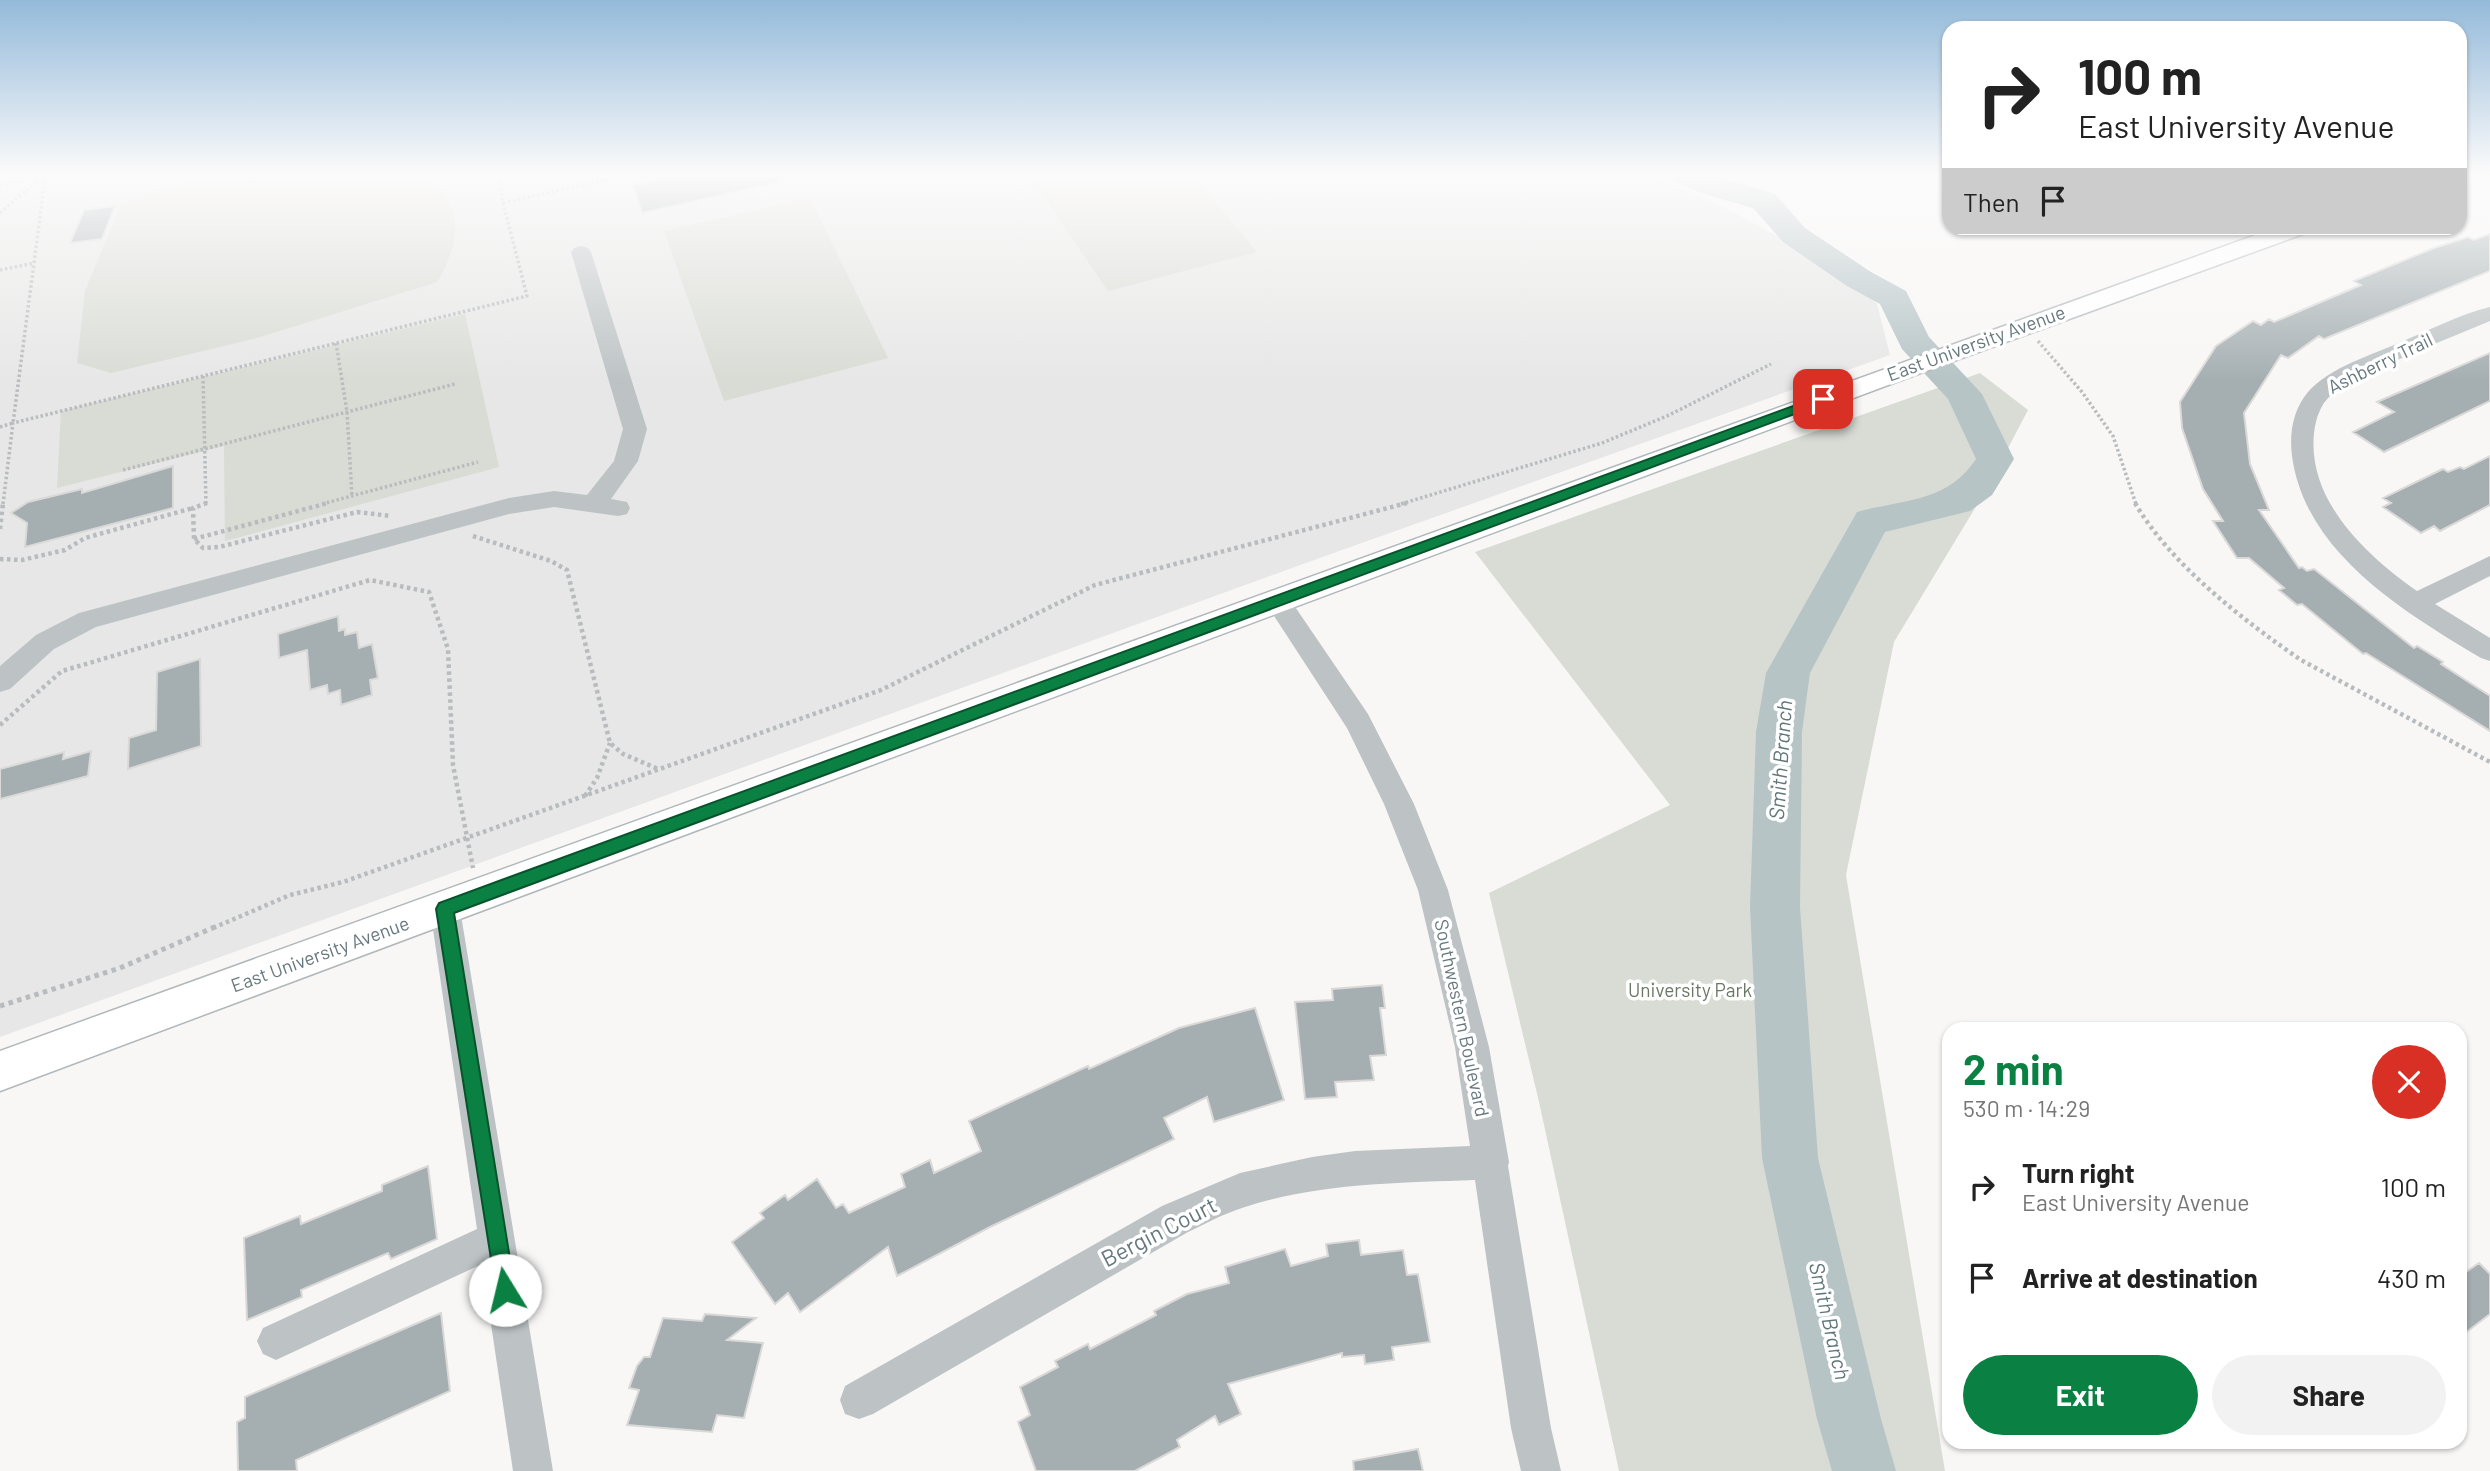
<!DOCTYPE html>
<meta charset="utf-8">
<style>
:root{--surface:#fff;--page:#f2f2f2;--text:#222;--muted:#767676;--accent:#0b8043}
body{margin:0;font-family:Barlow,sans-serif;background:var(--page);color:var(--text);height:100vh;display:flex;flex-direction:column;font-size:26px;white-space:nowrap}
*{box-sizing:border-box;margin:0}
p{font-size:23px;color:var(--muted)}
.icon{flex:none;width:38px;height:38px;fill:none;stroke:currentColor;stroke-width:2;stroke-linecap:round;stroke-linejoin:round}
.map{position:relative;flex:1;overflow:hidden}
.drawer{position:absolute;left:1942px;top:1022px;width:525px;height:427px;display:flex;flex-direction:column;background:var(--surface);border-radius:21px;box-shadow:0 2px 5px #0004}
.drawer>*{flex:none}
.top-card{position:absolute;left:1942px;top:21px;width:525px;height:214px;border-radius:21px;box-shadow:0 2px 5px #0004;background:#fff;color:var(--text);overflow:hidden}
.pin{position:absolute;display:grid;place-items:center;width:60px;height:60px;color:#fff;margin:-30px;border-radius:14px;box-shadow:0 4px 10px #0006}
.me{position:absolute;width:77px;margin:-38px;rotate:351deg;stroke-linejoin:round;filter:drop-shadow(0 0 5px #0008)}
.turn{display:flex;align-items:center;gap:24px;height:147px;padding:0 21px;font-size:32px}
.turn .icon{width:91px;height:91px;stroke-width:2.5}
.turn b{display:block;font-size:49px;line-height:60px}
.then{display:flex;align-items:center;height:66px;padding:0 21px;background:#0003;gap:14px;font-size:26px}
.round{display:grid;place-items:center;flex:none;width:74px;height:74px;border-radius:37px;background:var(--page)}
.headline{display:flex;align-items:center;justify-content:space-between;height:119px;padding:0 21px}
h1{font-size:42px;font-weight:700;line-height:52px;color:var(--accent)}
.action{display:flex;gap:14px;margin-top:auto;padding:14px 21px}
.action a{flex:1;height:80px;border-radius:42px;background:var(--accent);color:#fff;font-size:28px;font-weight:700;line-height:80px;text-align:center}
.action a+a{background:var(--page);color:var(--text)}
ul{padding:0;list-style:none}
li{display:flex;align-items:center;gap:21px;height:91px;padding:0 21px}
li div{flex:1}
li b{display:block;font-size:26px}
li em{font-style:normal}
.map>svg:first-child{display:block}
.built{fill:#e6e7e6}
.green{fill:#d9dcd5}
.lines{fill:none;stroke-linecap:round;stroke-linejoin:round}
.river{fill:#b6c4c6;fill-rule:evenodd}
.building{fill:#a5afb2;stroke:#dad9d8;stroke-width:2}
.major-casing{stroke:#b1b7ba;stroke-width:3}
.path-far2{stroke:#b8bcbe;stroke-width:3.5;stroke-dasharray:2.5 2.5;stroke-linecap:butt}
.path-far1{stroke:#b8bcbe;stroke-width:4.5;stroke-dasharray:3.5 3.5;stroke-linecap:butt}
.path{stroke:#b8bcbe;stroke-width:5;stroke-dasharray:4.5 4.5;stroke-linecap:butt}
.minor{fill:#bdc3c5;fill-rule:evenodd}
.major{fill:#fff;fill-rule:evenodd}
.route{fill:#0b8043;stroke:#07532c;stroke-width:2}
.labels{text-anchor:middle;stroke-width:7;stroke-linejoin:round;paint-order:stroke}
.street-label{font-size:19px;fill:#66787e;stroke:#fff}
.park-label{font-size:19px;fill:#6a7764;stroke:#fff}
.water-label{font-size:21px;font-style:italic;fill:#607678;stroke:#fff}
.near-street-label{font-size:23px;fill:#66787e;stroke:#fff}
</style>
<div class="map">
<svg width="2490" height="1471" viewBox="0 0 2490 1471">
<rect width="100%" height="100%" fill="#f8f7f6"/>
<path class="built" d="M0 174H1649L1706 198 1859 279 1877 304 1890 355 1328 555 0 1037Z"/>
<path class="green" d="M219 174H418C466 198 462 241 437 282L257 338 111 373 77 363 85 291 121 204 172 186Z
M1028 174H1192L1257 252 1108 291Z
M810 198 888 358 724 401 664 231Z
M465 314 499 467 225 541 224 446 57 488 61 411Z
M1980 373 2028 410 1986 490 1894 642 1846 875 1945 1471H1619L1539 1102 1489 893 1670 805 1475 552Z"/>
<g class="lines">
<path class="river" d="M1668 174H1709L1775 194 1805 228 1871 272 1906 291 1929 337 1982 394 2014 459 1992 495 1970 511 1885 532 1810 673 1802 732 1800 907 1818 1158 1881 1419 1896 1471H1832L1817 1419 1762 1158 1750 907 1756 732 1766 673 1857 512C1904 499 1947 503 1976 459L1948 399 1902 349 1880 304 1847 286 1783 242 1753 208 1704 194 1672 181Z"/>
</g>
<path class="building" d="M666 174H779L780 182 642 213 633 185 668 177Z
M115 206 102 239 70 243 84 210Z
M2490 234V271L2324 339 2319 336 2288 358 2281 355 2244 413 2250 464 2269 510H2259L2299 568 2302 567 2307 571 2314 569 2414 648 2417 646 2443 662 2441 664 2490 696V731L2366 653 2363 654 2302 604 2297 605 2279 590 2284 588 2249 558H2237L2213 521H2223L2203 489 2182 428 2180 402 2216 346 2253 321 2261 325 2269 319 2274 322 2361 285 2354 281 2434 248 2468 237 2474 240Z
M2490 353V401L2384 452 2353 432 2394 412 2377 402Z
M2490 456V505L2440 531 2434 526 2421 533 2383 507 2391 503 2383 498 2443 469 2448 472 2460 467 2464 469Z
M173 466V508L25 547 27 523 11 513 28 502 82 489V493Z
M338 616 339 631 345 629V635L357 632 359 648 372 644 378 678 370 680 372 695 341 705 340 690 328 694 327 685 310 690 307 650 279 658 278 634Z
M200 659 201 746 128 769 129 738 156 730 157 672Z
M91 751 88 776 0 799V769L64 752 63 759Z
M1382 985 1385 1008H1380L1386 1055 1370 1056 1374 1080 1335 1082 1337 1097 1305 1099 1295 1002 1333 1000 1332 989Z
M1255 1008 1284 1100 1214 1122 1207 1097 1164 1118 1174 1139 990 1227 897 1276 888 1247 800 1312 788 1293 775 1304 732 1242 764 1218 760 1213 785 1195 788 1200 817 1179 836 1208 843 1204 849 1213 905 1187 901 1174 930 1160 934 1173 981 1151 969 1121 1088 1066 1089 1069 1179 1028Z
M428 1166 437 1239 391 1259 388 1253 301 1290 302 1297 247 1320 244 1238 300 1216 301 1224 382 1191V1185Z
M1359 1240 1361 1255 1403 1250 1407 1275 1418 1274 1430 1342 1392 1347 1394 1360 1365 1364 1364 1355 1342 1357V1353L1228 1384 1241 1414 1219 1425 1215 1416 1177 1440 1180 1447 1135 1471H1036L1018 1422 1030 1415 1020 1387 1058 1367 1055 1361 1088 1344 1090 1349 1156 1315 1154 1311 1187 1294 1229 1283 1225 1267 1285 1249 1291 1266 1328 1256 1326 1244Z
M2479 1263 2490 1274V1314L2460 1337V1276Z
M441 1313 450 1391 296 1460 297 1471H238L237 1422 245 1418V1397Z
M705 1314 756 1318 727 1340 763 1343 744 1418 717 1415 712 1432 627 1425 639 1390 629 1388 637 1366 644 1357H650L663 1318 702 1321Z
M1418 1449 1423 1471H1354L1353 1461Z"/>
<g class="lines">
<g class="major-casing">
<path id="major" d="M2275 228H2309L2306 233 1907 378 0 1091V1051Z"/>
</g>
<path class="path-far2" d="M0 185 60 174
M503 203 632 174
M0 213 39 179
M0 270 34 263
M2038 341 2082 392 2113 436 2136 504
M336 343 347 412 352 496
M203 376 206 504
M0 427 13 423 45 179 42 177
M123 470 455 384
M3 504 13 423 527 296 503 203 499 174
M322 504 478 462
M1401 504 1602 443 1667 416 1771 364"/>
<path class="path-far1" d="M207 503 193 508 194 539 203 548 219 547 357 512 391 516
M2135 503C2171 565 2243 620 2301 660L2490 762
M0 529 3 503
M473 536 551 561 567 570 610 743 623 754 658 769
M194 539 328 503
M0 559 22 560 65 550 85 538 193 508
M0 725 62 671 370 580 429 592 448 649 453 765 473 868
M585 796 597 778 610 743
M213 928 290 895 343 882 881 690 1095 585 1407 503"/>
<path class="path" d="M0 1006 120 968 217 926"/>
<path class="minor" d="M581 246 588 248 591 252 647 429 638 461 611 499 627 502 630 508 627 514 618 516 554 507 509 514 96 627 54 649 10 689 0 692V666L36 635 79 613 509 498 554 491 587 495 614 461 623 429 571 252 574 248Z
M2490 307V321C2454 336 2418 350 2382 367 2365 375 2345 382 2331 395 2320 405 2316 418 2314 433 2307 501 2367 556 2417 591L2490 556V576L2435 604 2490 638V661L2481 658C2404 612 2305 553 2292 456 2289 433 2293 410 2308 392 2330 367 2372 355 2401 342 2430 330 2460 314 2490 307Z
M1278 593 1287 595 1368 714 1414 804 1448 890 1489 1047 1509 1162 1508 1166 1551 1428 1561 1471H1521L1511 1428 1475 1180C1397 1183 1317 1183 1242 1208 1223 1214 1205 1224 1188 1232L873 1414 859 1419 845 1414 840 1400 845 1386 1162 1206 1240 1173 1312 1157 1355 1151 1470 1146 1455 1047 1418 890 1384 804 1347 728 1265 602 1269 595Z
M445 896 456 900 460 909 553 1471H513L482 1264 276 1360 263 1354 257 1341 263 1328 477 1229 430 909 434 900Z"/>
<use href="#major" class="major"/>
</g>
<linearGradient id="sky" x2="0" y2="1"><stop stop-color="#94bada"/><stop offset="0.46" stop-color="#fcfbfb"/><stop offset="1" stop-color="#fcfbfb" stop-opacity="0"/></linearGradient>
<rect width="2490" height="380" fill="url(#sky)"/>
<path class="route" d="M1823 395 1829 399 1827 402 454 913 515 1290 512 1297 505 1300 497 1297 436 909 439 903Z"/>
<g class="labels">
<g class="street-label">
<text transform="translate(1976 343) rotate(-20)" y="7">East University Avenue</text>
<text transform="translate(2380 363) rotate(-26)" y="7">Ashberry Trail</text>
<text transform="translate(320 954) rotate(-20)" y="7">East University Avenue</text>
<text transform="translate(1462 1018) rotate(78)" y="7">Southwestern Boulevard</text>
</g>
<g class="park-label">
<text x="1690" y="997">University Park</text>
</g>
<g class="water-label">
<text transform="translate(1781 760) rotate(-86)" y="7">Smith Branch</text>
<text transform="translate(1829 1321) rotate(77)" y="7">Smith Branch</text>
</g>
<g class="near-street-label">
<text transform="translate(1159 1232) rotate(-27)" y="8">Bergin Court</text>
</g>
</g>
</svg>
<div class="pin" style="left:1823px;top:399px;background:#d93025"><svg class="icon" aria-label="arrive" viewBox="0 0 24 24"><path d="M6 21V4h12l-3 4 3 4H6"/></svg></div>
<svg class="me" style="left:505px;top:1290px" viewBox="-20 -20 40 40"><circle r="19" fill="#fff"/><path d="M0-13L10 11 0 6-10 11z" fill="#0b8043"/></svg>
<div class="top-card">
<div class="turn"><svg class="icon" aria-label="right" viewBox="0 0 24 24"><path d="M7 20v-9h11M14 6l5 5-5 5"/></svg><div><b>100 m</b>East University Avenue</div></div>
<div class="then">Then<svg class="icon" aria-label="arrive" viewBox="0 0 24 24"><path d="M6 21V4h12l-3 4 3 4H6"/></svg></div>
</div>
<section class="drawer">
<div class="headline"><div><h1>2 min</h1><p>530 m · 14:29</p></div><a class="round" style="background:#d93025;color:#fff"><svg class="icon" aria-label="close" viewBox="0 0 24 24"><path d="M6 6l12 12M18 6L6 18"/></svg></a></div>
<ul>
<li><svg class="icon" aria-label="right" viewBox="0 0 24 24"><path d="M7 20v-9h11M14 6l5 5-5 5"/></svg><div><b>Turn right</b><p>East University Avenue</p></div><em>100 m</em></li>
<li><svg class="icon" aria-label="arrive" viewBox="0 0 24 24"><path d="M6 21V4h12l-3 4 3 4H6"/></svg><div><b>Arrive at destination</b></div><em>430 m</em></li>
</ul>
<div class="action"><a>Exit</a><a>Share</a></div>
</section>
</div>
